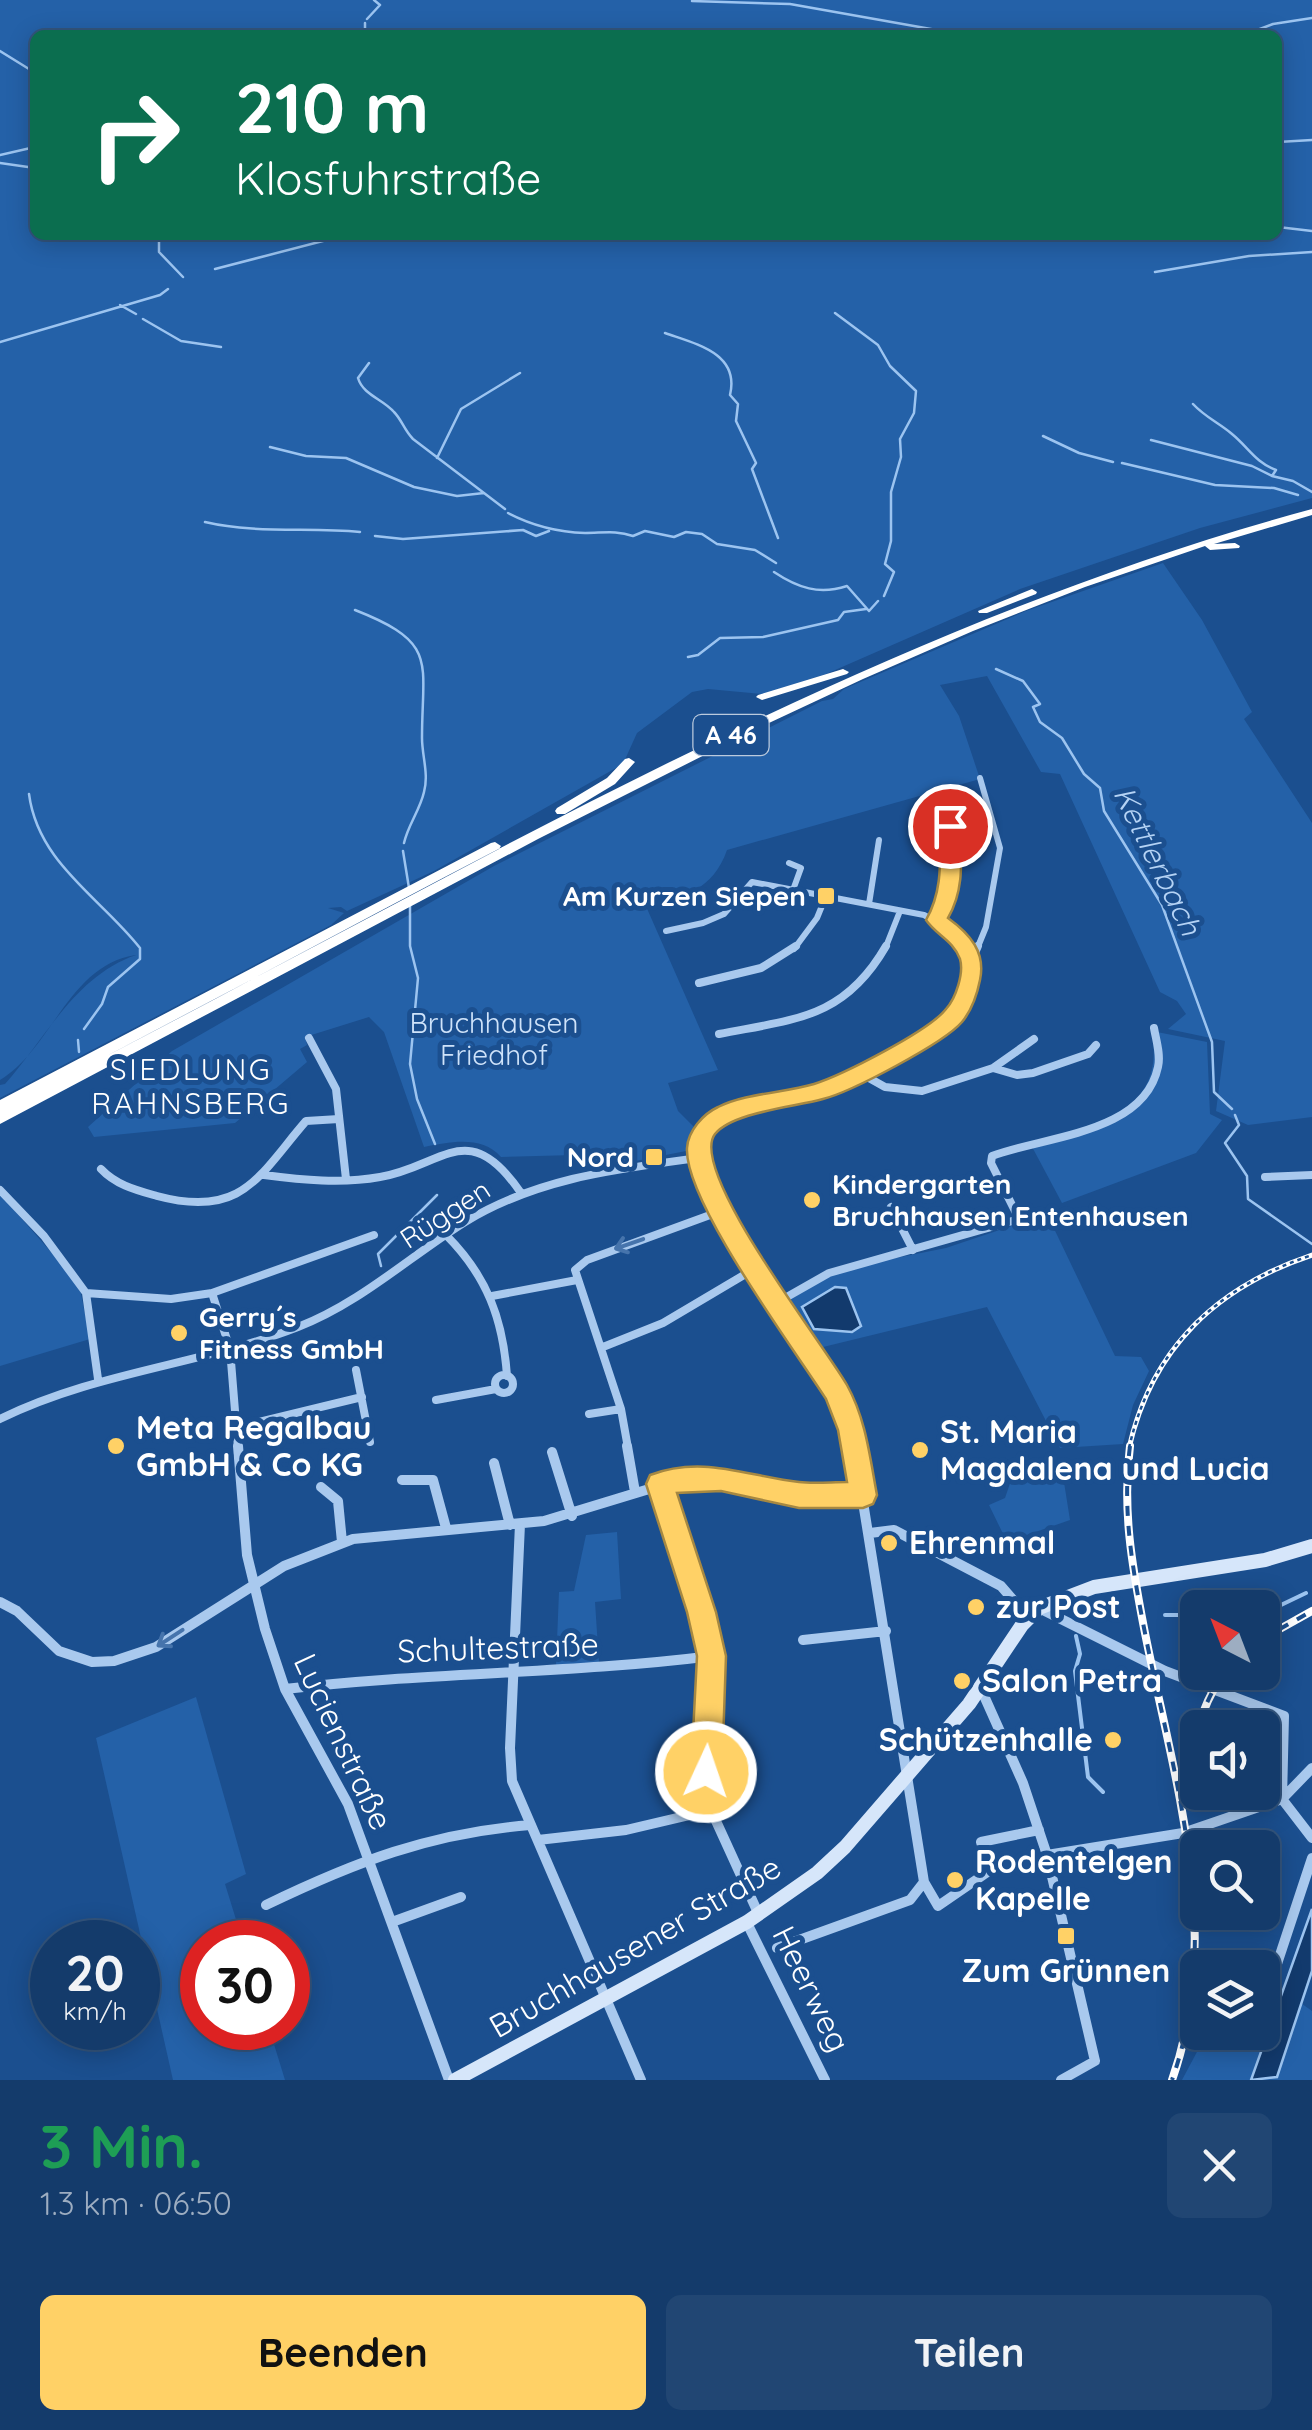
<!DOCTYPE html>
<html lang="de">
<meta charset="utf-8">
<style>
:root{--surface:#143b6b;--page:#214673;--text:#f1f3f6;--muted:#9dadc1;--line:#33557e;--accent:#ffd166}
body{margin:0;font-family:Quicksand,sans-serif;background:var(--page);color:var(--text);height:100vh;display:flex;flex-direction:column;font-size:38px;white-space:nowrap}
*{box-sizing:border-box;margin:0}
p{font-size:32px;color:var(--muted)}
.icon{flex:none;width:55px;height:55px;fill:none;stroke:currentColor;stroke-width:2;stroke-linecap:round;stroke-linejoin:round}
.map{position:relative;height:2080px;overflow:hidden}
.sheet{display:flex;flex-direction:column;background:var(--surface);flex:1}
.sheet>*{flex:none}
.top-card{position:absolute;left:30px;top:30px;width:1252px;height:210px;border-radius:15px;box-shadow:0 5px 25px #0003,0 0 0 2px var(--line);background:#0b6e4f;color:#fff;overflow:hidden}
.needle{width:65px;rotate:318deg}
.tools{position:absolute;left:1180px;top:1590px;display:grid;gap:20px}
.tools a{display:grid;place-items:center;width:100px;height:100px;border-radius:15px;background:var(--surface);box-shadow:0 5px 25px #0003,0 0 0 2px var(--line);font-size:50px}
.speed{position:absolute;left:30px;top:1920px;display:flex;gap:20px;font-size:50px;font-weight:700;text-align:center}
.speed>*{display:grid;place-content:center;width:130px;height:130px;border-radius:50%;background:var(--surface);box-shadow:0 5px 25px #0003,0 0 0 2px var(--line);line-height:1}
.speed small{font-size:25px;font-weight:400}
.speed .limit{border:15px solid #d22;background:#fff;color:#111}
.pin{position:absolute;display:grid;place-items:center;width:85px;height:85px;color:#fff;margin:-42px;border:5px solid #fff;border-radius:50%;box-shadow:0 2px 10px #0007}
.me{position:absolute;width:110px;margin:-55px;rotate:3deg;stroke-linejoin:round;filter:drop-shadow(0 0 8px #0008)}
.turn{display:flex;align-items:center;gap:35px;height:210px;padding:0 40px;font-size:45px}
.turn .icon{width:130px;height:130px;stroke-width:2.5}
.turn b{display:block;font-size:70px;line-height:85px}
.round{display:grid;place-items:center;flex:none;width:105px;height:105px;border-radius:15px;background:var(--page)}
.overview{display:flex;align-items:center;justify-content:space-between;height:170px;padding:0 40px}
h1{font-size:60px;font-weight:800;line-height:75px;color:#1e9e55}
.action{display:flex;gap:20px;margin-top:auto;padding:20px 40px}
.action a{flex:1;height:115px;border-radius:15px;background:var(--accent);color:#111;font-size:40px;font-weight:800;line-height:115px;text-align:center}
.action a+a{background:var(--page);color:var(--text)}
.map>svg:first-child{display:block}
.green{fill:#2461a8;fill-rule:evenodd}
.water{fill:#123a6d;stroke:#9cc4f0;stroke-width:2.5}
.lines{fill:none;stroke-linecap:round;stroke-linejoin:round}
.stream-far1{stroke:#9cc4f0;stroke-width:2.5}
.stream{stroke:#9cc4f0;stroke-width:4}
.street-far2{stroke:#a9c9ee;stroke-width:6}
.street-far1{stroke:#a9c9ee;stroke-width:8}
.street{stroke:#a9c9ee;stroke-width:10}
.secondary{stroke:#d6e6fa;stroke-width:14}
.highway{fill:#fff;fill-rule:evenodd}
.rail-far1-casing{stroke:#fff;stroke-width:5}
.rail-casing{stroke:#fff;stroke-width:8}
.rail-far1{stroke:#1b4f8f;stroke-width:2.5;stroke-dasharray:4;stroke-linecap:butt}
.rail{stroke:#1b4f8f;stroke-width:4;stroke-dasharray:10;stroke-linecap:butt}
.oneway{stroke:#4674ac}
.route{fill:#ffd166;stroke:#a68842;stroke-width:2.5}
.poi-dot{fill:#ffd166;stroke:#1b4f8f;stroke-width:4}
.labels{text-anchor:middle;stroke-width:10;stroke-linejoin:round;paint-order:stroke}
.shield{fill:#1b4f8f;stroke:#bbcadd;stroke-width:2.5}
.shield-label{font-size:25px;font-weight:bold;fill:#fff}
.poi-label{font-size:28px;font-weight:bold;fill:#fff;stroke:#1b4f8f;text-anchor:end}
.park-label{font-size:28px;fill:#cfe3fa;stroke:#1b4f8f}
.street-label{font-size:28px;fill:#fff;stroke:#1b4f8f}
.water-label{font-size:30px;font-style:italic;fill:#b5d3f5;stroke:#1b4f8f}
.neighbourhood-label{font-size:30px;letter-spacing:2.5px;fill:#fff;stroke:#1b4f8f}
.near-poi-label{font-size:32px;font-weight:bold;fill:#fff;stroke:#1b4f8f;text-anchor:start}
.near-street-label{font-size:32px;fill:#fff;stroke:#1b4f8f}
</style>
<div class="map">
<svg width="1312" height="2080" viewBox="0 0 1312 2080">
<rect width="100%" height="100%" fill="#1b4f8f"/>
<path class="green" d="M0 0H1312V498L1200 528 1020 589 826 674 762 694 708 689 692 692 637 733 623 764 434 871 347 911 341 907 328 908 344 913 331 925 0 1098V1085L5 1084C46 1038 75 976 136 955 68 965 53 1048 0 1080ZM35 35H1278V235H35Z
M1163 563 1202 620 1252 712 1244 719 1312 823V1117L1248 1125 1216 1111 1225 1041 1168 1029 1186 1014 1177 1001 1160 992 1060 774 1041 772 987 676 940 685 959 716 980 779 727 850C713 890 684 898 645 904L718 1070 668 1083 678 1111 695 1128 686 1151 590 1170 575 1155 501 1157C482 1135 450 1142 424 1147L384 1032 369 1017 305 1037 307 1045 300 1049 307 1062 235 1123 94 1137 88 1127 172 1051 494 866 822 701 833 699 844 689 1026 611Z
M1152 1031 1207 1042 1210 1114 1222 1120 1196 1153 1062 1203 1030 1143C1095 1123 1166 1116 1152 1031Z
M0 1194 79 1284 90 1339 0 1366Z
M1047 1214 1115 1356 1141 1357 1149 1371 1133 1405 1123 1444 1060 1448 987 1307 819 1348 785 1303 840 1269 946 1248Z
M1056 1461 1063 1476 1070 1520 1007 1542 989 1505 1005 1498 1016 1466Z
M617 1532 621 1599 595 1602 599 1663 556 1665 559 1592 574 1591 586 1535Z
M196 1697 246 1874 225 1884 243 1942H202V2028H269L285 2080H173L96 1738Z
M1263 1976 1312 2011V2080H1182L1206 2035 1204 2033 1262 2032Z"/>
<path class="water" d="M835 1287 846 1288 861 1326 852 1332 814 1329 802 1307Z
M1312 1909V1971L1277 2077 1251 2080Z"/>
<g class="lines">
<path class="stream-far1" d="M692 1 790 4 959 34 1018 35
M367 19 380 5 374 0
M365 23V35
M948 35H952
M1244 35 1273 24 1312 18
M0 51 29 69
M30 71 35 75
M1278 142 1312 140
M0 155 35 147
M0 163 35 168
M1278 227 1312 231
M159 235V252L183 277
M215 269 346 235
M1155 272 1249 256 1312 252
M120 305 136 314
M835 313 878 345 890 366 916 391 914 413 900 439 901 457 891 492V541L885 564 894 572 884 596
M143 319 181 341 221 347
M665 333C696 344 740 353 730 395L738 404 736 421 756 463 752 469 778 538
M0 342 160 295 168 289
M369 363 358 378C363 395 383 399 394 412 402 420 404 430 413 439L505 509
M1193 404C1205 417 1219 423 1232 434 1249 448 1255 462 1276 470L1272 476 1293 481 1312 492
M1043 436 1079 453 1113 462
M1151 440 1252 466 1272 476
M270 447 306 456 346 458 414 487 457 496 484 493
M437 458 461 409 520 373
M1122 463 1215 485 1274 488 1298 495
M508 513C533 526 556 532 585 533 603 533 616 530 633 536L645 531 674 537 686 532 702 534 717 544 755 550 776 563
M205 522C256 534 308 527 360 532
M375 536 403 539 523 530 536 536 549 531
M774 572C798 588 819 595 847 586L869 611 878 601
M355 610C439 643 422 661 422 738 422 756 429 774 424 792 420 810 408 825 404 843
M688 657 698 655 720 638 763 637 838 620 844 612 866 609
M996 669 1023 681 1040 704 1033 707 1040 722 1062 738 1084 774 1100 788 1104 811 1162 905 1212 1042 1214 1092 1232 1109
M29 794C38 863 100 897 140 948V959L108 987 102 1004 84 1029
M403 851 409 888
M410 906V946L418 978 410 1064 417 1099 435 1144
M78 1040 79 1052
M1235 1115 1239 1125 1225 1143 1247 1176 1248 1199 1312 1244
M381 1266 378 1254 437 1195"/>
<path class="stream" d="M1262 1614 1306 1593
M1165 1615H1198
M1076 1636 1080 1654 1075 1671 1088 1777 1103 1792"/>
<path class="street-far2" d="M789 863 801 868 793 890
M869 904 879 840
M936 920 950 884 949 818
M666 931 703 923 724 914 752 882 924 915 955 932 967 949
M794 949 817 918 826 896
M885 949 900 911
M977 949 986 927 1000 848 980 778"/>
<path class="street-far1" d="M972 960 978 946
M699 983 761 968 796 946
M719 1034C795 1019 844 1019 886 946
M309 1038 336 1089 346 1179
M993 1068 1034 1039
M860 1073 885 1087 922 1091 993 1068 1017 1075 1033 1073 1088 1054 1096 1045
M101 1169C116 1185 136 1190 157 1196 243 1219 259 1175 306 1121L339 1119
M264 1175C302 1180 342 1184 380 1177 442 1167 468 1115 521 1193
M1265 1177 1312 1175
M0 1190 44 1236 86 1293
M891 1207 913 1250
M446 1235C487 1276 503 1319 507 1376
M212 1293 230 1349 238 1448
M492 1296 577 1280
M778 1302 829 1273 1019 1219 991 1163 992 1156C1044 1136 1144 1134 1158 1067 1161 1055 1156 1040 1154 1028
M603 1347 663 1323 754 1269
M356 1370 370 1442
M495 1384a9 9 0 1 1 18 0a9 9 0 1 1-18 0Z
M98 1379 86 1293 171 1299 212 1293 374 1235
M436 1400 496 1389
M589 1414 621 1409
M0 1419C95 1372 200 1365 298 1327 360 1303 409 1257 465 1222 537 1178 617 1169 698 1158
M238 1427 362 1397
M628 1448 621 1409 575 1270 587 1260 721 1211
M854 1448C850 1422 838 1394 825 1370 799 1324 679 1180 703 1133 720 1101 790 1102 822 1091 838 1085 854 1075 869 1067 912 1044 952 1030 969 982 974 969 973 957 965 946"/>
<path class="street" d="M238 1446 247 1555 265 1629 285 1689 348 1804 449 2080
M627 1446 635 1492
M854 1446 924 1882
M552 1452 572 1516
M494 1463 510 1525
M402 1480H433L446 1528
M660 1484 702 1612 712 1656 707 1772 711 1810 759 1915
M321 1487 338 1501 342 1542
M520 1524 510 1748 512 1781 641 2080
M870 1533 894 1530 1001 1586 1028 1617
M0 1602 17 1611 59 1651 92 1662 114 1661 156 1647 284 1566 353 1539 544 1521 682 1479 735 1480 821 1497 863 1495
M1041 1609 1165 1671 1284 1716 1282 1799
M803 1640 886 1631
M285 1689C427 1672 570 1674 712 1656
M981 1689 1023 1783 1047 1855 1095 2061 1061 2080
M1282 1799 1312 1838
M538 1840 626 1830 711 1810
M1047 1855 1183 1833 1282 1799 1312 1768
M924 1882 938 1906 989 1871 981 1842 1039 1830
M266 1905C355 1862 430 1833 530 1825
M392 1922 461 1897
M747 1923 825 2080
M777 1948 910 1900 924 1882
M1275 1970 1312 1858"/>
<path class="secondary" d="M455 2080 747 1922 817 1873 845 1847 969 1704 1022 1625 1039 1608 1094 1587 1265 1560 1312 1546"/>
<path class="highway" d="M1312 509V515L1214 544 1235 543 1240 546 1239 548 1210 550 1205 546 1085 587 973 631 863 679 754 730 538 839 0 1124V1100L491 843 495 842 501 846 499 849 99 1060C493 855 880 626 1312 509Z
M1032 589 1037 592 1036 594 987 613H979L978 611Z
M843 669 849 672 847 674 762 700 756 697 758 695Z
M629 758 635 762 615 784 565 814H557L555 811 557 808 607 778 625 759Z"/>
<g class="rail-far1-casing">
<path id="rail-far1" d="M1129 1448C1152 1347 1217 1287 1312 1255"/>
</g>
<g class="rail-casing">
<path id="rail" d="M1130 1446C1122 1509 1132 1566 1144 1628 1173 1777 1225 1931 1172 2080
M1262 1639 1312 1611
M1184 1799C1189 1753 1198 1711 1224 1672"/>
</g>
<use href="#rail-far1" class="rail-far1"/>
<use href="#rail" class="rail"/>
</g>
<defs><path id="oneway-shaft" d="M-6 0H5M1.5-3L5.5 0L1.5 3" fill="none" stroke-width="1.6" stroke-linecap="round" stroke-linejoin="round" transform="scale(2.5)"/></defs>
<g class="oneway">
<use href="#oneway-shaft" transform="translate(629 1244) rotate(161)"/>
<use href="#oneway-shaft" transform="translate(170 1638) rotate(147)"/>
</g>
<path class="route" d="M950 820 960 826C961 859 965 889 948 918 970 934 986 952 980 980 977 995 972 1010 962 1022 944 1043 851 1092 823 1099 795 1107 733 1112 715 1134 687 1170 825 1346 847 1385 866 1419 870 1458 877 1495L873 1504 863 1508H799L721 1491 677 1493 716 1612 726 1656 722 1772 718 1783 706 1788 695 1783 691 1772 697 1656 687 1612 646 1484 650 1475C703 1455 746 1476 799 1482 814 1484 831 1482 847 1482L838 1430 826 1399C794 1349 684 1201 687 1148 688 1131 703 1114 718 1107 746 1093 784 1093 814 1084 842 1075 929 1031 946 1009 956 998 964 973 960 959 953 940 936 935 926 920 943 890 940 861 940 826Z"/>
<g class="poi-dot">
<rect x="816" y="886" width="20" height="20" rx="5"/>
<rect x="644" y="1147" width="20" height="20" rx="5"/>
<circle cx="812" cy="1200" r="10"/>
<circle cx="179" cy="1333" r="10"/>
<circle cx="116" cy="1446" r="10"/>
<circle cx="920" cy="1450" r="10"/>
<circle cx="889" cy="1543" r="10"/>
<circle cx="976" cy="1607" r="10"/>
<circle cx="962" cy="1681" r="10"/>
<circle cx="1113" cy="1740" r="10"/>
<circle cx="955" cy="1880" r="10"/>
<rect x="1056" y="1926" width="20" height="20" rx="5"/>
</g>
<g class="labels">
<rect class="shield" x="693.5" y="715" width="75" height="40" rx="8"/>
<g class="shield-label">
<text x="731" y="744">A 46</text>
</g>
<g class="poi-label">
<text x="806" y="906">Am Kurzen Siepen</text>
<text x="634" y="1167">Nord</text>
<text x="832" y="1194" text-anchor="start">Kindergarten<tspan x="832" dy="32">Bruchhausen Entenhausen</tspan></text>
<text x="199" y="1327" text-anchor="start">Gerry´s<tspan x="199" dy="32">Fitness GmbH</tspan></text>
</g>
<g class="park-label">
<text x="494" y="1033">Bruchhausen<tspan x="494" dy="32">Friedhof</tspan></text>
</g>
<g class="street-label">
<text transform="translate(445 1214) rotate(-33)" y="10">Rüggen</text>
</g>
<g class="water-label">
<text transform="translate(1157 861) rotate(64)" y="10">Kettlerbach</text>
</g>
<g class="neighbourhood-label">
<text x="191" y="1080">SIEDLUNG<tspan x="191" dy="34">RAHNSBERG</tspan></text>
</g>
<g class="near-poi-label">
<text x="136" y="1439">Meta Regalbau<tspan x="136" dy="37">GmbH &amp; Co KG</tspan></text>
<text x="940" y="1443">St. Maria<tspan x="940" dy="37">Magdalena und Lucia</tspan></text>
<text x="909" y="1554">Ehrenmal</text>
<text x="996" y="1618">zur Post</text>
<text x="982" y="1692">Salon Petra</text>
<text x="1093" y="1751" text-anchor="end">Schützenhalle</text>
<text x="975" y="1873">Rodentelgen<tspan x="975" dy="37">Kapelle</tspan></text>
<text x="1066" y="1982" text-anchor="middle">Zum Grünnen</text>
</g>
<g class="near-street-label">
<text transform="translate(498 1648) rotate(-2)" y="11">Schultestraße</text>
<text transform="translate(343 1742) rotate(65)" y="11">Lucienstraße</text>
<text transform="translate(635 1947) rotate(-30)" y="11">Bruchhausener Straße</text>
<text transform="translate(811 1989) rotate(64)" y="11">Heerweg</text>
</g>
</g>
</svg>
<div class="tools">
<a><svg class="needle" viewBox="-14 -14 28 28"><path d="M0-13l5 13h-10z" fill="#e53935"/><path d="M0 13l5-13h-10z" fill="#9dadc1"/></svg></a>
<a><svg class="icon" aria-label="sound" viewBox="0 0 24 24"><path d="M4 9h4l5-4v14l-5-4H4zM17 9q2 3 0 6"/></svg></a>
<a><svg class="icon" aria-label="search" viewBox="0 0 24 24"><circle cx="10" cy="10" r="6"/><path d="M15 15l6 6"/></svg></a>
<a><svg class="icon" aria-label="layers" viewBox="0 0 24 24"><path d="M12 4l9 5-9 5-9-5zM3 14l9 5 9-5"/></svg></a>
</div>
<div class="speed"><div>20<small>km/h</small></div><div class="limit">30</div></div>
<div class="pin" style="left:950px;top:826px;background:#d93025"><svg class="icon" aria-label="arrive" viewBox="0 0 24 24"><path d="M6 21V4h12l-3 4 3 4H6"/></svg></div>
<svg class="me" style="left:706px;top:1772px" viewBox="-20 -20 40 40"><circle r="17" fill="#ffd166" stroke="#fff" stroke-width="3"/><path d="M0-11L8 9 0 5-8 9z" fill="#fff"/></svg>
<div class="top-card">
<div class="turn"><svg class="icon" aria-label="right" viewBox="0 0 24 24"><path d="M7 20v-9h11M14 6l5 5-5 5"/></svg><div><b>210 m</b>Klosfuhrstraße</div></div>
</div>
</div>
<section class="sheet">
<div class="overview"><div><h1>3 Min.</h1><p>1.3 km · 06:50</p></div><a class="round"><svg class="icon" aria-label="close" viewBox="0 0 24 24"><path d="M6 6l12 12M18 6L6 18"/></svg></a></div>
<div class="action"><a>Beenden</a><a>Teilen</a></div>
</section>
